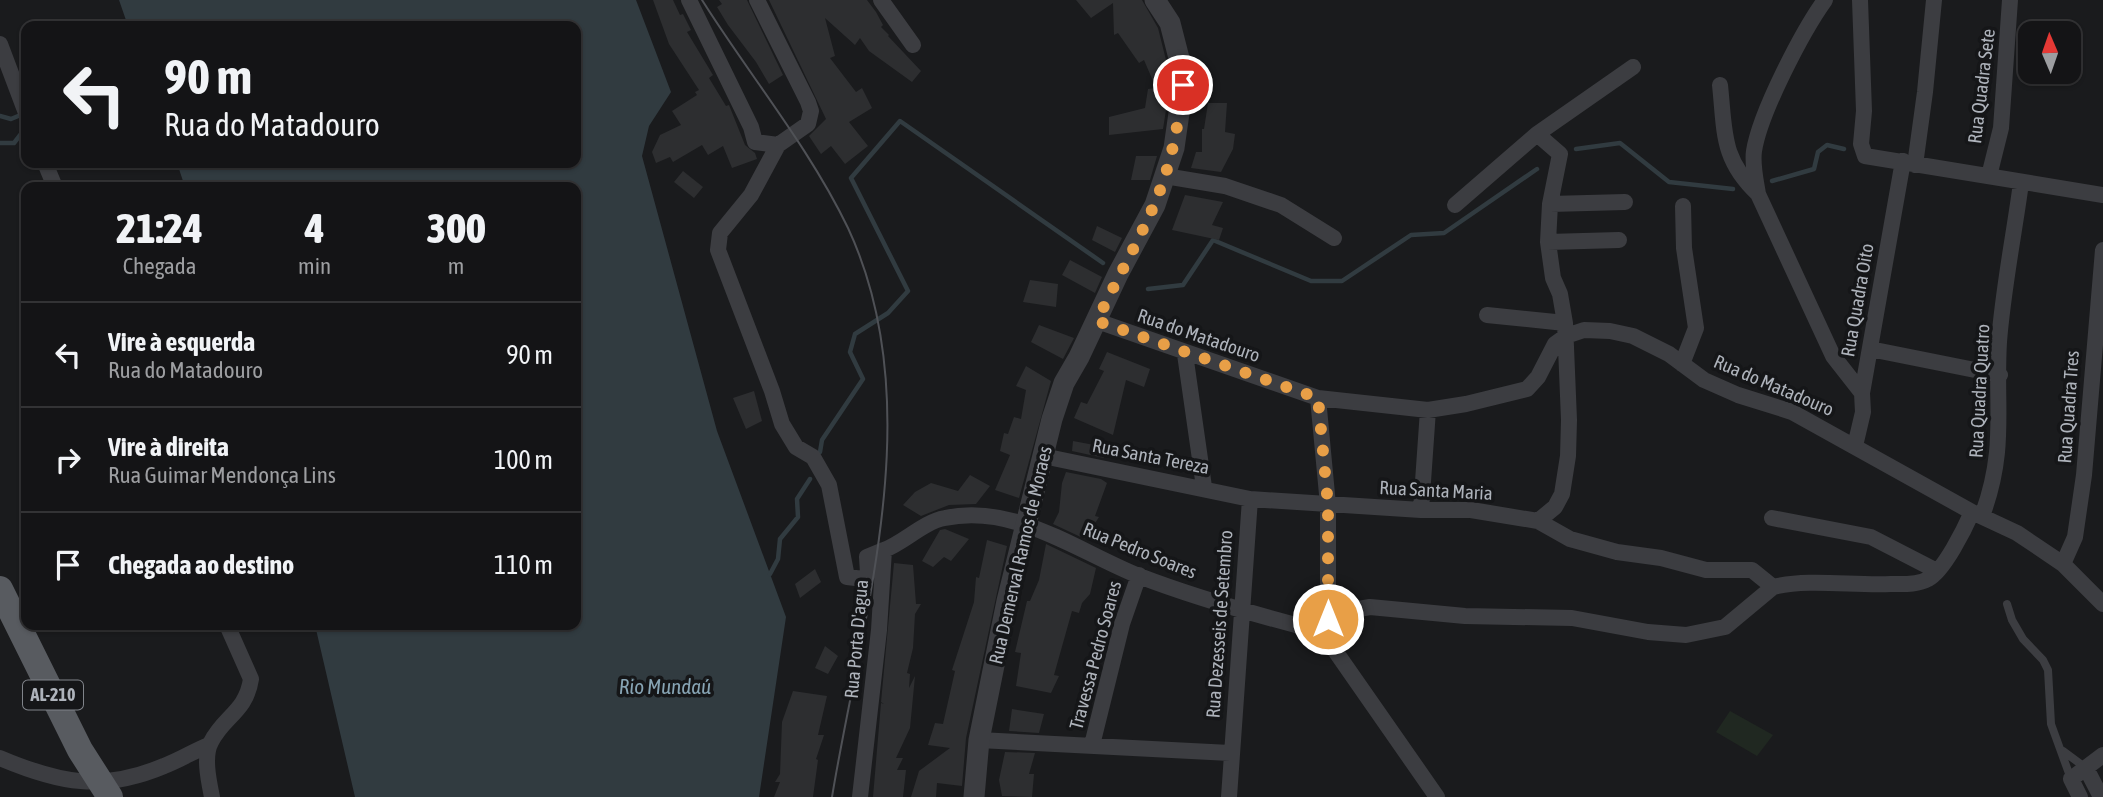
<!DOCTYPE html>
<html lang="pt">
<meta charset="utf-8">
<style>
:root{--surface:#141416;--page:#1d1d1f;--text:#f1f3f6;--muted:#9d9ea1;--line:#333335}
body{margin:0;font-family:"Asap Condensed",sans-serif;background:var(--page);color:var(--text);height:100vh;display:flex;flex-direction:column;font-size:26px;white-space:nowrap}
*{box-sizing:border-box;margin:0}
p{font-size:23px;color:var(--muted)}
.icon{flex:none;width:38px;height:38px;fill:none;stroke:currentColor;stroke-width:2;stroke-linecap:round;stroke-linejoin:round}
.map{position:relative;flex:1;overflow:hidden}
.side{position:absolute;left:21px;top:182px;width:560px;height:448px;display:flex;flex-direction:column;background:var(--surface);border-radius:14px;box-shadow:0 2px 5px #0004,0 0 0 2px var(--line)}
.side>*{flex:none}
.hud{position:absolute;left:21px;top:21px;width:560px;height:147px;border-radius:14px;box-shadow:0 2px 5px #0004,0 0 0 2px var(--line);background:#141416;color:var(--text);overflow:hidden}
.needle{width:46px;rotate:358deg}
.buttons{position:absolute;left:2018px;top:21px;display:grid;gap:14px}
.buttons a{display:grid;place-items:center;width:63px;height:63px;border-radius:14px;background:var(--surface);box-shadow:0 2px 5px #0004,0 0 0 2px var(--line);font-size:35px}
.pin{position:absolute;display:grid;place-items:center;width:60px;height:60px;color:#fff;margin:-30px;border:4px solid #fff;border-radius:50%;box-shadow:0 2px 7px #0007}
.me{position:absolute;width:77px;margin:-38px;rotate:0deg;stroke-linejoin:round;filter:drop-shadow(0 0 5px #0008)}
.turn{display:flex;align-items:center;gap:24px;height:147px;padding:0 28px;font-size:32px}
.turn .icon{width:91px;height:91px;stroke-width:2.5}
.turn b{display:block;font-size:49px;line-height:60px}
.eta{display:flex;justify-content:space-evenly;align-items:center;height:119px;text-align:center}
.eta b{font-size:42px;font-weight:800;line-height:49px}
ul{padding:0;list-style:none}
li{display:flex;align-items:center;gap:21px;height:105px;padding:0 28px;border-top:2px solid var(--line)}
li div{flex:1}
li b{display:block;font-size:26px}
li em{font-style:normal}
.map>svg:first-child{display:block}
.green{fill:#202821}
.water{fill:#313b40}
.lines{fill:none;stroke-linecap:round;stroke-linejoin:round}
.stream{stroke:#313b40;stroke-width:4.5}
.building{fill:#2d2e30}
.service{stroke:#3c3d41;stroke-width:8}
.minor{stroke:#3c3d41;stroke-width:16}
.tertiary{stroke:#3c3d41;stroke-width:21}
.primary{stroke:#585b60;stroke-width:26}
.tram{stroke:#4f5156;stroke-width:2}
.route{stroke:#e89f47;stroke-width:12;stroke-dasharray:0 21.6}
.labels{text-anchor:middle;stroke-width:7;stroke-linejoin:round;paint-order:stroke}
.shield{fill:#151618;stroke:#80848a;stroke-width:2}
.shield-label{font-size:18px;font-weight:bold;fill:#aeb3bb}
.street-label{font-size:19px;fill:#aeb3bb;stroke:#151618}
.water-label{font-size:21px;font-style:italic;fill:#87a4b4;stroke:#151618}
</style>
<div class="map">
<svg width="2103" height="797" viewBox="0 0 2103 797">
<rect width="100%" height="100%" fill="#1a1b1d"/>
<path class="green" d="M1730 711 1773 735 1757 756 1716 732Z"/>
<path class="water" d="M119 0H636L671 92 649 126 642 156 717 431 786 617 759 797H355L315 625H576V187H185L177 163H576V26H128Z"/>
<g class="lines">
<path class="stream" d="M0 116 11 119 23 114
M0 143H14L21 134 24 115
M1576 149 1620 143 1669 182 1733 189
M1772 181 1814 169 1818 152 1827 145 1844 149
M1148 289 1183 285 1213 240 1311 281H1342L1411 235 1444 233 1537 169
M820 452 822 440 863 379 850 352 855 334 888 313 908 291 851 178 900 121 1103 263
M770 574 778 559 780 539 798 517 797 499 810 479"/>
</g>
<path class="building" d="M653 0H673L680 15 683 14 691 30 687 32 713 75 709 78 726 106 729 105 745 145 755 153 757 159 732 168 723 146 708 155 702 145 673 162 670 157 656 163 652 152 660 135 681 125 672 111 697 95 695 92 699 90 669 44Z
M719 0H747L783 75 769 84 756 62 728 25 717 7 722 4Z
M769 0H867L876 12 883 25 881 27 889 35 888 36 921 71 912 82 869 51 860 38 855 45 825 18 835 56 830 58 856 92 862 88 872 108 849 122 868 146 845 164 831 146 821 154 809 136 826 119Z
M1076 0H1142L1158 28 1168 68 1170 85 1163 129 1109 135V117L1145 108 1148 89 1156 88 1144 60 1139 63 1118 33 1114 35 1113 3 1091 18Z
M1208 103H1227L1225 132 1235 134 1233 149 1221 172 1191 168 1196 152H1202V129H1204Z
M1136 156H1157L1150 180H1131Z
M683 171 703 187 694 198 674 182Z
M1185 195 1223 202 1212 225 1223 228 1219 240 1172 230Z
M1097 226 1122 238 1115 252 1092 240Z
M1070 260 1102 277 1095 293 1062 275Z
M1030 280 1058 284 1056 307 1023 302Z
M1039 325 1074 338 1063 359 1031 342Z
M1107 352 1150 369 1144 387 1126 380 1113 435 1074 418 1081 402 1087 404 1104 371 1099 369Z
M1026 366 1051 381 1019 498 995 490 1010 455 1000 451 1004 433 1008 434 1014 417 1021 419 1026 390 1016 386Z
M754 391 762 421 746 429 733 398Z
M1073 441 1105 447 1104 458 1072 451Z
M1066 472 1101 479 1107 483 1095 516 1099 517 1085 539 1053 524 1059 512 1062 483Z
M970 475 990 486 976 504 949 505 921 516 903 505 915 492 931 483 958 491Z
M945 529 969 539 951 561 944 557 933 567 922 561 940 530Z
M987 540 1007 546 966 738 962 786 937 783 936 797H911L919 771 950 748 928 745 935 723 943 724 955 671 952 670 974 602 976 577 979 578Z
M1046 544 1096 568 1090 594 1082 603 1079 613 1072 611 1054 675 1059 676 1051 693 1016 686 1021 653 1015 652 1027 601H1030L1039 580Z
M894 563 913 565 916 604H921L915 614 913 648 907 673 910 674 909 688 915 676 910 728 896 758H903L897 770H906L903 797H873L881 703 884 704 881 702Z
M815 569 821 582 800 598 795 584Z
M825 646 838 656 828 674 815 668Z
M793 691 827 696 818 735H824L816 759 818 760 813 797H774L780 782H775L780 774 782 722Z
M1012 709 1044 714 1039 733 1009 731Z
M1005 752 1035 753 1029 774H1034L1032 797 1002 796 999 780Z"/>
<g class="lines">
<path class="service" d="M2007 604 2012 620 2023 639 2043 660 2048 670 2051 724 2071 779
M2063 751 2086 768"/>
<path class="minor" d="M689 0 751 127 755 142 778 145
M757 0 808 102 811 111 808 124 778 145 751 195 720 233 718 250 772 391 782 424 796 447 813 457 829 485 847 577 864 579 868 573 867 557 884 550
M881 0 913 45
M1860 0 1864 111 1861 144 1865 156 2103 195
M0 44 26 113
M1720 85C1725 132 1721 159 1758 194L1833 356 1862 393
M1537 134 1560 154 1550 204 1548 242 1553 278 1560 294 1565 323 1569 420 1568 456 1562 494 1555 507 1538 521
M45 163 55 187
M1915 165 1925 92 1934 0
M1165 176 1225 186 1281 205 1334 238
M1989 176 2001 128 2010 0
M1758 194C1756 181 1752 165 1754 151 1760 113 1802 32 1825 0
M1550 204 1625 202
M1455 205 1537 134 1633 67
M1548 242 1619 240
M1487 315 1565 323
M1097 321 1318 398 1428 410 1466 404 1527 389 1538 377 1555 344 1566 336 1584 330 1610 331 1633 336 1669 354 1704 380 1738 395 1792 412 1972 512 2017 533 2063 564 2103 604
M1870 349 2000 375
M1185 354 1204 487
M1682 364 1696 328 1684 248 1683 206
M1318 398 1328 505V619
M1855 446 1863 412 1862 393 1903 161
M1043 456 1250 499 1421 510H1471L1538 521 1570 539 1617 552 1661 558 1706 570H1752L1773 587C1810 578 1853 586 1891 584 1903 584 1918 585 1928 579 1944 571 1965 528 1972 512
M1421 510 1428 410
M1982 516C2007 449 1995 408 1999 342 2003 289 2014 235 2021 183
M1772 518 1871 537 1937 571
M2063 564 2075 537 2084 475 2103 250
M1322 632 1328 619 1336 613 1370 607 1465 616 1572 618 1648 632 1686 635 1725 627 1773 587
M979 740 1230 753
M1092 745 1122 624 1139 575
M0 758C59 783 102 792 164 766 180 760 194 751 209 745
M2086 768 2101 797
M212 797C209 782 203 756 211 742 224 716 246 712 251 679L227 625
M860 797 879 630 884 550C905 542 923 522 945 518 1014 503 1077 551 1139 576 1199 599 1260 616 1322 632L1437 797
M1229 797 1250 499
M2080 797 2071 779 2103 755"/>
<path class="tertiary" d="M974 797 979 740 1007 601 1052 419 1064 383 1079 357 1118 274 1155 205 1174 148 1183 85 1181 66 1170 23 1155 0"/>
<path class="primary" d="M0 589 80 750 110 797"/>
<path class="tram" d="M702 0C750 76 809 147 848 228 931 406 862 615 832 797"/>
</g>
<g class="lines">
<path class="route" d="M1183 85C1178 127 1171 166 1154 205 1137 245 1115 282 1097 321L1318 398 1328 505V619"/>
</g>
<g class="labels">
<rect class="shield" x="23" y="680.5" width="60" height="29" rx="5"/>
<g class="shield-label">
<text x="53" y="701">AL-210</text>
</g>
<g class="street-label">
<text transform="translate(1981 86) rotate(-83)" y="7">Rua Quadra Sete</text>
<text transform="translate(1857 300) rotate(-80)" y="7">Rua Quadra Oito</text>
<text transform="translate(1199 335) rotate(19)" y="7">Rua do Matadouro</text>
<text transform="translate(1774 385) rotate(23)" y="7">Rua do Matadouro</text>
<text transform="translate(1979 391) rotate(-87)" y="7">Rua Quadra Quatro</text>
<text transform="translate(2068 407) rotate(-86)" y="7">Rua Quadra Tres</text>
<text transform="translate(1151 456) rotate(11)" y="7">Rua Santa Tereza</text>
<text transform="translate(1436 490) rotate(3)" y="7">Rua Santa Maria</text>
<text transform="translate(1140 550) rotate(22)" y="7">Rua Pedro Soares</text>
<text transform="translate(1020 555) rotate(-77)" y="7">Rua Demerval Ramos de Moraes</text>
<text transform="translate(1219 624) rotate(-86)" y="7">Rua Dezesseis de Setembro</text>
<text transform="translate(856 639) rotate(-85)" y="7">Rua Porta D'agua</text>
<text transform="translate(1095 655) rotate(-75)" y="7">Travessa Pedro Soares</text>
</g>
<g class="water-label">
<text x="665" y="694">Rio Mundaú</text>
</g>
</g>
</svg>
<div class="buttons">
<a><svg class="needle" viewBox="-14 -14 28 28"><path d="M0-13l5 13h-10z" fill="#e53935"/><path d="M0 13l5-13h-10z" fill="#9d9ea1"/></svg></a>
</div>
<div class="pin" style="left:1183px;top:85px;background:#d93025"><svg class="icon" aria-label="arrive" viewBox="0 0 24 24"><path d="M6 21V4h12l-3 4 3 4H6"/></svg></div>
<svg class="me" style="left:1328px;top:619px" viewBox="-20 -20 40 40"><circle r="17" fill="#e89f47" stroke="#fff" stroke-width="3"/><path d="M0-11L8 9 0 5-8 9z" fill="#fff"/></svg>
<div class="hud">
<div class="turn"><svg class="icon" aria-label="left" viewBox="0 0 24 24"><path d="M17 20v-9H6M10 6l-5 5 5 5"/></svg><div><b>90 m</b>Rua do Matadouro</div></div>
</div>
<section class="side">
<div class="eta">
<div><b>21:24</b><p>Chegada</p></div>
<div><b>4</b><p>min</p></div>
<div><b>300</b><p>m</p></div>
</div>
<ul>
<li><svg class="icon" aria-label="left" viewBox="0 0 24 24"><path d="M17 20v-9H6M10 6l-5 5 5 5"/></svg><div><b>Vire à esquerda</b><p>Rua do Matadouro</p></div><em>90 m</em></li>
<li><svg class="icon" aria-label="right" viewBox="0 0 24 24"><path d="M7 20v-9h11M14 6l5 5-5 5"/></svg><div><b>Vire à direita</b><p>Rua Guimar Mendonça Lins</p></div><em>100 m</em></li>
<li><svg class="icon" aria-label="arrive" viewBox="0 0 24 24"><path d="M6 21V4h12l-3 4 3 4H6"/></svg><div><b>Chegada ao destino</b></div><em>110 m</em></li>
</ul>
</section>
</div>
